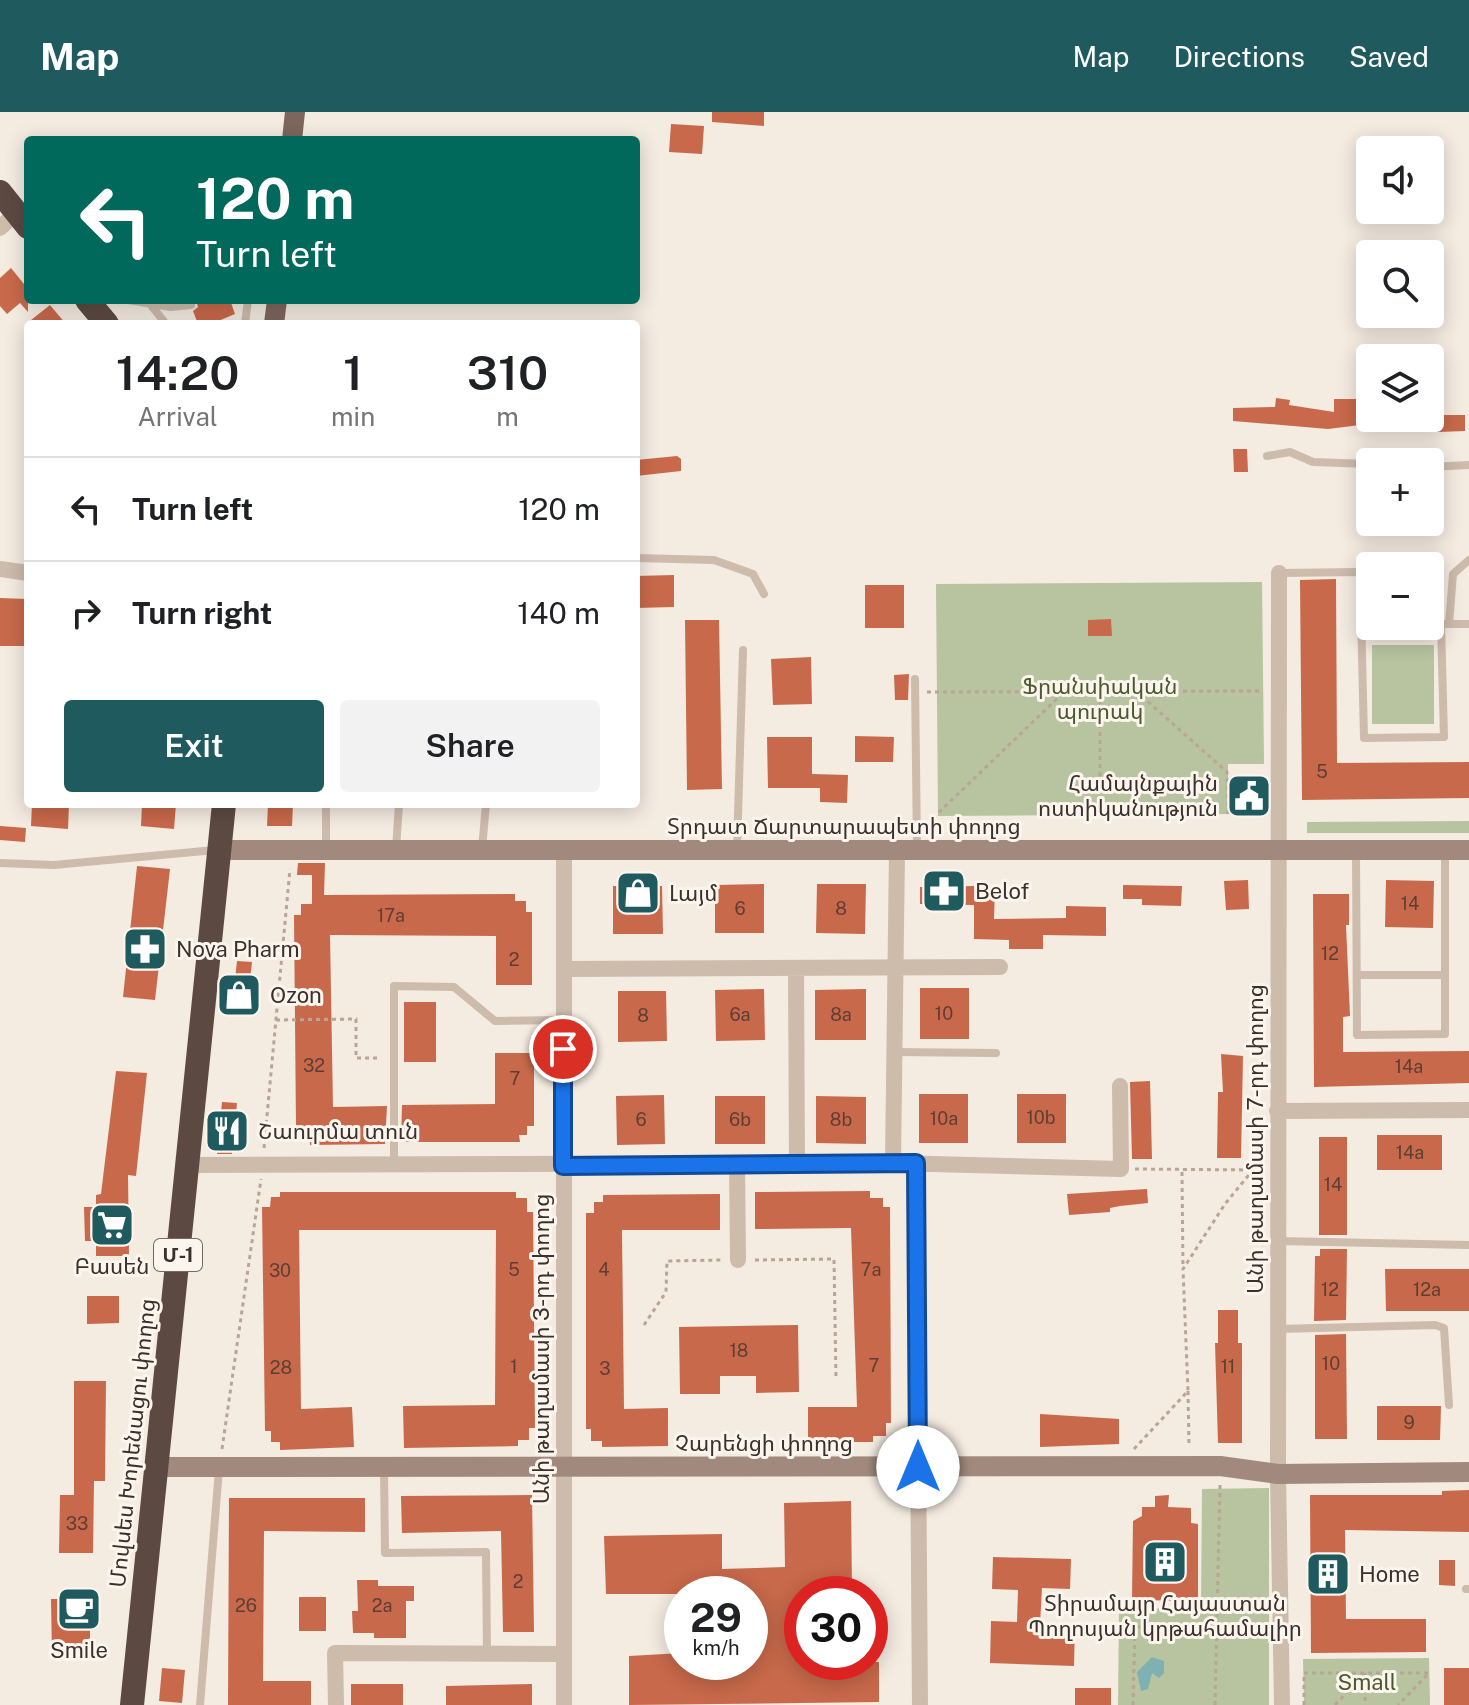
<!DOCTYPE html>
<meta charset="utf-8">
<style>
:root{--surface:#fff;--page:#f2f2f2;--text:#202124;--muted:#757577;--line:#e0e0e0;--accent:#1f5a5e}
body{margin:0;font-family:"Public Sans","Noto Sans Armenian",sans-serif;background:var(--page);color:var(--text);height:100vh;display:flex;flex-direction:column;font-size:30px;white-space:nowrap}
*{box-sizing:border-box;margin:0}
p{font-size:26px;color:var(--muted)}
.icon{flex:none;width:44px;height:44px;fill:none;stroke:currentColor;stroke-width:2;stroke-linecap:round;stroke-linejoin:round}
.map{position:relative;flex:1;overflow:hidden}
.sheet{position:absolute;left:24px;top:208px;width:616px;height:488px;display:flex;flex-direction:column;background:var(--surface);border-radius:8px;box-shadow:0 4px 20px #0003}
.sheet>*{flex:none}
.banner{position:absolute;left:24px;top:24px;width:616px;height:168px;border-radius:8px;box-shadow:0 4px 20px #0003;background:#00695c;color:#fff;overflow:hidden}
.fabs{position:absolute;left:1356px;top:24px;display:grid;gap:16px}
.fabs a{display:grid;place-items:center;width:88px;height:88px;border-radius:8px;background:var(--surface);box-shadow:0 4px 20px #0003;font-size:40px}
.speed{position:absolute;left:664px;top:1464px;display:flex;gap:16px;font-size:40px;font-weight:700;text-align:center}
.speed>*{display:grid;place-content:center;width:104px;height:104px;border-radius:50%;background:var(--surface);box-shadow:0 4px 20px #0003;line-height:1}
.speed small{font-size:20px;font-weight:400}
.speed .limit{border:12px solid #d22;background:#fff;color:#111}
.pin{position:absolute;display:grid;place-items:center;width:68px;height:68px;color:#fff;margin:-34px;border:4px solid #fff;border-radius:50%;box-shadow:0 2px 8px #0007}
.me{position:absolute;width:88px;margin:-44px;rotate:0deg;stroke-linejoin:round;filter:drop-shadow(0 0 6px #0008)}
.turn{display:flex;align-items:center;gap:28px;height:168px;padding:0 40px;font-size:36px}
.turn .icon{width:104px;height:104px;stroke-width:2.5}
.turn b{display:block;font-size:56px;line-height:68px}
.eta{display:flex;justify-content:space-evenly;align-items:center;height:136px;text-align:center}
.eta b{font-size:48px;font-weight:600;line-height:56px}
.primary-button{display:flex;gap:16px;margin-top:auto;padding:16px 40px}
.primary-button a{flex:1;height:92px;border-radius:8px;background:var(--accent);color:#fff;font-size:32px;font-weight:600;line-height:92px;text-align:center}
.primary-button a+a{background:var(--page);color:var(--text)}
ul{padding:0;list-style:none}
li{display:flex;align-items:center;gap:24px;height:104px;padding:0 40px;border-top:2px solid var(--line)}
li div{flex:1}
li b{display:block;font-size:30px}
li em{font-style:normal}
header{display:flex;align-items:center;gap:48px;box-sizing:border-box;height:112px;padding:0 40px;background:var(--accent);color:#fff}
header strong{font-size:38px}
nav{display:flex;gap:44px;margin-inline-start:auto;font-size:28px}
.map>svg:first-child{display:block}
.green{fill:#b8c4a0}
.water{fill:#7fb0b2}
.building{fill:#c8694b}
.lines{fill:none;stroke-linecap:round;stroke-linejoin:round}
.path{stroke:#b9a596;stroke-width:3;stroke-dasharray:4 4;stroke-linecap:butt}
.lane{stroke:#cdbbac;stroke-width:8}
.street{stroke:#cdbbac;stroke-width:16}
.secondary{stroke:#a18a7d;stroke-width:20}
.primary{stroke:#7d675c;stroke-width:20}
.highway{stroke:#5c4a42;stroke-width:24}
.route-casing{stroke:#114b97;stroke-width:20}
.route{stroke:#1a73e8;stroke-width:14}
.labels{text-anchor:middle;stroke-width:6;stroke-linejoin:round;paint-order:stroke}
.number-label{font-size:18px;fill:#5e3e33}
.shield{fill:#fbf5ee;stroke:#756b66;stroke-width:2}
.shield-label{font-size:20px;font-weight:bold;fill:#3b302b}
.park-label{font-size:22px;fill:#4a5a2e;stroke:#fbf5ee}
.poi-label{font-size:22px;fill:#3b302b;stroke:#fbf5ee;text-anchor:start}
.street-label{font-size:22px;fill:#3b302b;stroke:#fbf5ee}
</style>
<header>
<strong>Map</strong>
<nav><a>Map</a><a>Directions</a><a>Saved</a></nav>
</header>
<div class="map">
<svg width="1469" height="1593" viewBox="0 0 1469 1593">
<rect width="100%" height="100%" fill="#f4ebe1"/>
<path class="green" d="M1262 470 1264 652H1228V702L938 704 936 472Z
M1372 533H1434V612H1372Z
M1469 709V721H1307V710Z
M1269 1376V1593H1118L1119 1496 1201 1497 1202 1377Z
M1429 1546 1430 1593H1304L1303 1547Z"/>
<path class="water" d="M1152 1545 1164 1549V1561L1159 1566 1152 1561 1148 1577 1141 1579 1137 1560Z"/>
<path class="building" d="M712 0H764V14L712 10Z
M671 12 704 14 702 42 669 40Z
M11 156 28 177V200L20 191 7 202 0 194V166Z
M196 188H230L235 202 211 212H198L193 199 198 195Z
M50 193 66 212H26Z
M1276 286 1290 288 1289 293 1334 300V287H1360V313L1328 317 1233 309V296L1275 295Z
M1430 303H1465V319L1438 320 1395 315 1396 306H1430Z
M1233 337H1247L1248 360H1234Z
M677 344 681 347V359L636 364V348Z
M674 463V495L636 496V464Z
M1336 467 1337 651 1469 650V686L1302 688 1300 468Z
M865 473H904V516H865Z
M0 486 28 487V534H0Z
M1111 507 1112 524H1088V508Z
M685 508H719L722 677 687 678Z
M811 545 812 592 773 593 771 547Z
M909 562 908 588H895L894 563Z
M855 624 894 625 893 650H855Z
M767 625H812V662L848 663 847 691 820 690V676H768Z
M1233 664H1261V692H1233Z
M32 692H69L68 717 31 714Z
M142 692H176L174 717 141 714Z
M268 692H293L292 714H267Z
M0 714 26 716 25 730 0 728Z
M298 751H325L324 783 515 782V789H526V800H532V873H496V824L330 823 333 995 387 994 385 1032 310 1033V1026H301V1014H296L294 803H301V792H312V763H297Z
M137 754 170 757 155 888 123 885Z
M1248 768 1249 797 1226 798 1224 769Z
M1386 768 1434 769 1433 816 1385 815Z
M764 772V821H715V773Z
M817 772H866L865 822 816 821Z
M1123 773 1182 774 1181 794 1142 793V787H1123Z
M613 774H662L663 822H613Z
M975 774 995 775 994 807 1066 806V794L1106 795V824L1043 823V837H1009V828L974 827V793L920 792V775Z
M1313 782H1349V813H1346L1350 904 1343 905V940L1469 939V971L1314 975Z
M237 849 252 850 247 896 232 894Z
M920 876H969V927H920Z
M764 877 765 928 716 929 715 878Z
M866 877V928H815V878Z
M618 879H666L667 929 618 930Z
M404 890H436V950H404Z
M495 941H534V1014H527V1023H519L520 1030H401L402 993 495 992Z
M1221 942 1243 944 1241 1046H1217L1218 980H1223Z
M116 959 147 961 136 1064 128 1063 129 1144H96V1129H85L84 1095H96V1083L101 1082Z
M1150 969 1152 1047H1132L1130 970Z
M919 982H968V1031H919Z
M1017 982H1066V1031H1017Z
M664 983 665 1032 617 1033 616 984Z
M715 984H765V1032H715Z
M816 984 866 985V1032L816 1031Z
M222 990 237 991 232 1042H217Z
M1377 1023H1442V1058H1377Z
M1319 1025H1347V1123H1319Z
M1147 1077 1148 1091 1120 1094 1110 1096V1100L1069 1103 1067 1082Z
M870 1079V1086H883V1095H890L891 1311H886V1324H873V1330H808V1295H857L851 1116 755 1117V1080Z
M280 1080H516V1086H527V1100H533L535 1316H529V1328H518V1334L404 1336 403 1294 495 1293 496 1118H299L301 1297 352 1295 354 1335 280 1338V1330H271V1319H265L262 1095H270L271 1085H280Z
M720 1082V1118H622L624 1297 668 1296V1334L602 1335V1329H591V1317H586V1101H594V1090H603V1083Z
M1320 1137H1347L1346 1208 1314 1209 1315 1144H1320Z
M1385 1157H1469V1199H1386Z
M87 1184H119V1211L87 1212Z
M1218 1198H1238V1231H1242V1331H1218L1215 1231H1218Z
M798 1213 799 1280 756 1281V1264H720V1282H680L679 1215Z
M1346 1222 1347 1327H1315V1223Z
M74 1269H106L105 1369H94L93 1441H59L60 1383H74Z
M1377 1294H1441L1440 1328H1377Z
M1040 1302 1119 1307V1332L1040 1335Z
M1469 1378V1420L1345 1418 1346 1507H1426V1540L1311 1541 1310 1383H1442V1379Z
M532 1383 534 1520H503L501 1419 402 1421 401 1384Z
M1169 1383 1168 1395 1191 1396V1411L1198 1412V1489L1132 1488 1133 1409 1142 1404V1395H1155V1384Z
M229 1386H365V1420L264 1419 263 1569H311V1593H228Z
M851 1389 852 1478 802 1482V1550H879V1590L629 1593V1544L682 1541V1550H750V1482H606L604 1424 722 1422V1457L785 1455 784 1391Z
M993 1445 1071 1447 1070 1477 1042 1476 1040 1512 1075 1513 1074 1554 990 1551 991 1509 1017 1510 1018 1478 992 1477Z
M1439 1448H1455V1474L1439 1473Z
M357 1468H378V1474H414V1489H406V1526H374V1521H353L352 1499H358Z
M299 1485H326V1519H299Z
M51 1487H90V1545H52Z
M162 1556 185 1558 182 1591 159 1589Z
M1444 1556H1469V1593H1444Z
M351 1572H403V1593H351Z
M532 1572V1593H446V1574Z
M1075 1576H1111V1593H1075Z"/>
<g class="lines">
<path class="path" d="M1136 579 1227 660 1228 702
M927 580 1263 579
M1100 580V704
M933 706 1065 579
M276 908 356 907V946H381
M264 1036 290 757
M1135 1057 1255 1058
M1182 1060 1183 1157
M755 1148 834 1147 836 1267
M644 1213 666 1180 667 1149 723 1148
M1188 1279 1189 1335
M222 1337 261 1067
M1134 1337 1188 1279 1183 1157 1225 1092 1261 1048
M1365 1561V1593
M1133 1593 1135 1515H1217
M1215 1593 1220 1373
M1304 1593V1561H1429L1398 1593
M1335 1593 1365 1561"/>
<path class="lane" d="M128 188 171 195 191 193
M150 192 166 212
M245 212 248 188
M1267 344 1290 340 1313 350 1370 352
M1430 355 1469 353
M636 446 714 448 753 462 764 482
M1279 461 1360 460 1364 626 1444 625 1441 512
M1430 512H1469
M1449 512 1453 462 1469 448
M915 567 917 737
M326 692V737
M396 737 399 692
M482 737 486 692
M737 737 743 538
M1356 740 1357 923 1445 922V738
M0 751 54 753 215 738
M1357 863H1445
M893 940 996 941
M394 1053V874L454 875 495 909 563 908
M1278 1129 1469 1133
M1278 1217 1435 1213 1444 1216 1449 1293
M384 1356 385 1441 486 1440 487 1542
M1466 1477H1469
M200 1593 219 1357"/>
<path class="street" d="M0 116 16 101
M0 457 28 461
M1279 461 1278 1362 1282 1593
M796 856 797 1052
M564 857 1000 855
M1277 999 1469 998
M893 1051 897 738
M916 1051 920 1593
M737 1052 738 1148
M188 1053 893 1051 1121 1057 1120 974
M336 1593 335 1541 564 1542
M564 1593V738"/>
<path class="secondary" d="M219 738H1469
M155 1355 1220 1354 1278 1362 1469 1360"/>
<path class="primary" d="M292 28 295 0
M274 212 277 188"/>
<path class="highway" d="M0 80 28 115
M87 188 107 212
M132 1593 224 692"/>
</g>
<g class="lines">
<g class="route-casing">
<path id="route" d="M563 937V1054L916 1051 918 1355"/>
</g>
<use href="#route" class="route"/>
</g>
<defs>
<g id="civic-square" transform="scale(2.3)"><rect x="-9" y="-9" width="18" height="18" rx="4" fill="#1f5a5e" stroke="#fbf5ee"/><path d="M-.6-6.5H3V-4.5H.6V-3L4-1V1h2V6H-6V1h2V-1L-.6-3ZM-1.2 2.5V6h2.4V2.5Z" fill="#fff"/></g>
<g id="pharmacy-square" transform="scale(2.3)"><rect x="-9" y="-9" width="18" height="18" rx="4" fill="#1f5a5e" stroke="#fbf5ee"/><path d="M-2-6h4v4h4v4h-4v4h-4v-4h-4v-4h4Z" fill="#fff"/></g>
<g id="shop-square" transform="scale(2.3)"><rect x="-9" y="-9" width="18" height="18" rx="4" fill="#1f5a5e" stroke="#fbf5ee"/><path d="M-5-2.5h2.3a2.7 3.5 0 0 1 5.4 0H5L5.5 6h-11ZM-1.5-2.5h3a1.5 2.3 0 0 0-3 0Z" fill="#fff"/></g>
<g id="restaurant-square" transform="scale(2.3)"><rect x="-9" y="-9" width="18" height="18" rx="4" fill="#1f5a5e" stroke="#fbf5ee"/><path d="M-5-6h1v4h1v-4h1v4h1v-4h1v5L-1.5 .5V6h-2V.5L-5-1ZM5-6V6H3V1.5H1.5Q1.5-4 5-6Z" fill="#fff"/></g>
<g id="supermarket-square" transform="scale(2.3)"><rect x="-9" y="-9" width="18" height="18" rx="4" fill="#1f5a5e" stroke="#fbf5ee"/><path d="M-6-5.5h2.5l.6 2H6L4.5 2H-2.5L-4.4-4H-6ZM-1.5 3.2a1.3 1.3 0 1 0 .1 0ZM3 3.2a1.3 1.3 0 1 0 .1 0Z" fill="#fff"/></g>
<g id="building-square" transform="scale(2.3)"><rect x="-9" y="-9" width="18" height="18" rx="4" fill="#1f5a5e" stroke="#fbf5ee"/><path d="M-4-6H4V6H1V3H-1V6H-4ZM-2.5-4.3h1.7v1.8h-1.7ZM.8-4.3h1.7v1.8H.8ZM-2.5-1h1.7V.8h-1.7ZM.8-1h1.7V.8H.8Z" fill="#fff"/></g>
<g id="cafe-square" transform="scale(2.3)"><rect x="-9" y="-9" width="18" height="18" rx="4" fill="#1f5a5e" stroke="#fbf5ee"/><path d="M-5.5-4.5H6V0H3Q3 3.5 0 3.5H-2.5Q-5.5 3.5-5.5 0ZM3-3.2v2h1.7v-2ZM-6 4.5H4V6H-6Z" fill="#fff"/></g>
</defs>
<g fill-rule="evenodd">
<use href="#civic-square" x="1249" y="684"/>
<use href="#pharmacy-square" x="944" y="779"/>
<use href="#shop-square" x="638" y="781"/>
<use href="#pharmacy-square" x="145" y="837"/>
<use href="#shop-square" x="239" y="883"/>
<use href="#restaurant-square" x="227" y="1019"/>
<use href="#supermarket-square" x="112" y="1113"/>
<use href="#building-square" x="1165" y="1450"/>
<use href="#building-square" x="1328" y="1462"/>
<use href="#cafe-square" x="79" y="1497"/>
</g>
<g class="labels">
<g class="number-label">
<text x="1322" y="666">5</text>
<text x="1410" y="798">14</text>
<text x="740" y="803">6</text>
<text x="841" y="803">8</text>
<text x="391" y="810">17a</text>
<text x="1330" y="848">12</text>
<text x="514" y="854">2</text>
<text x="944" y="908">10</text>
<text x="740" y="909">6a</text>
<text x="841" y="909">8a</text>
<text x="643" y="910">8</text>
<text x="314" y="960">32</text>
<text x="1409" y="961">14a</text>
<text x="515" y="973">7</text>
<text x="1041" y="1012">10b</text>
<text x="944" y="1013">10a</text>
<text x="641" y="1014">6</text>
<text x="740" y="1014">6b</text>
<text x="841" y="1014">8b</text>
<text x="1410" y="1047">14a</text>
<text x="1333" y="1079">14</text>
<text x="514" y="1164">5</text>
<text x="604" y="1164">4</text>
<text x="871" y="1164">7a</text>
<text x="280" y="1165">30</text>
<text x="1330" y="1184">12</text>
<text x="1427" y="1184">12a</text>
<text x="739" y="1245">18</text>
<text x="1331" y="1258">10</text>
<text x="874" y="1260">7</text>
<text x="514" y="1261">1</text>
<text x="1228" y="1261">11</text>
<text x="281" y="1262">28</text>
<text x="605" y="1263">3</text>
<text x="1409" y="1317">9</text>
<text x="77" y="1418">33</text>
<text x="518" y="1476">2</text>
<text x="246" y="1500">26</text>
<text x="382" y="1500">2a</text>
</g>
<rect class="shield" x="154" y="1127" width="48" height="32" rx="6"/>
<g class="shield-label">
<text x="178" y="1150">Մ-1</text>
</g>
<g class="park-label">
<text x="1100" y="582">Ֆրանսիական<tspan x="1100" dy="25">պուրակ</tspan></text>
<text x="1367" y="1578">Small</text>
</g>
<g class="poi-label">
<text x="1218" y="679" text-anchor="end">Համայնքային<tspan x="1218" dy="25">ոստիկանություն</tspan></text>
<text x="975" y="787">Belof</text>
<text x="669" y="789">Լայմ</text>
<text x="176" y="845">Nova Pharm</text>
<text x="270" y="891">Ozon</text>
<text x="258" y="1027">Շաուրմա տուն</text>
<text x="112" y="1162" text-anchor="middle">Բասեն</text>
<text x="1359" y="1470">Home</text>
<text x="1165" y="1499" text-anchor="middle">Տիրամայր Հայաստան<tspan x="1165" dy="25">Պողոսյան կրթահամալիր</tspan></text>
<text x="79" y="1546" text-anchor="middle">Smile</text>
</g>
<g class="street-label">
<text x="844" y="722">Տրդատ Ճարտարապետի փողոց</text>
<text transform="translate(1255 1027) rotate(-90)" y="8">Անի թաղամասի 7-րդ փողոց</text>
<text transform="translate(541 1237) rotate(-90)" y="8">Անի թաղամասի 3-րդ փողոց</text>
<text transform="translate(132 1331) rotate(-84)" y="8">Մովսես Խորենացու փողոց</text>
<text x="764" y="1339">Չարենցի փողոց</text>
</g>
</g>
</svg>
<div class="fabs">
<a><svg class="icon" aria-label="sound" viewBox="0 0 24 24"><path d="M4 9h4l5-4v14l-5-4H4zM17 9q2 3 0 6"/></svg></a>
<a><svg class="icon" aria-label="search" viewBox="0 0 24 24"><circle cx="10" cy="10" r="6"/><path d="M15 15l6 6"/></svg></a>
<a><svg class="icon" aria-label="layers" viewBox="0 0 24 24"><path d="M12 4l9 5-9 5-9-5zM3 14l9 5 9-5"/></svg></a>
<a>+</a>
<a>−</a>
</div>
<div class="speed"><div>29<small>km/h</small></div><div class="limit">30</div></div>
<div class="pin" style="left:563px;top:937px;background:#d93025"><svg class="icon" aria-label="arrive" viewBox="0 0 24 24"><path d="M6 21V4h12l-3 4 3 4H6"/></svg></div>
<svg class="me" style="left:918px;top:1355px" viewBox="-20 -20 40 40"><circle r="19" fill="#fff"/><path d="M0-13L10 11 0 6-10 11z" fill="#1a73e8"/></svg>
<div class="banner">
<div class="turn"><svg class="icon" aria-label="left" viewBox="0 0 24 24"><path d="M17 20v-9H6M10 6l-5 5 5 5"/></svg><div><b>120 m</b>Turn left</div></div>
</div>
<section class="sheet">
<div class="eta">
<div><b>14:20</b><p>Arrival</p></div>
<div><b>1</b><p>min</p></div>
<div><b>310</b><p>m</p></div>
</div>
<ul>
<li><svg class="icon" aria-label="left" viewBox="0 0 24 24"><path d="M17 20v-9H6M10 6l-5 5 5 5"/></svg><div><b>Turn left</b></div><em>120 m</em></li>
<li><svg class="icon" aria-label="right" viewBox="0 0 24 24"><path d="M7 20v-9h11M14 6l5 5-5 5"/></svg><div><b>Turn right</b></div><em>140 m</em></li>
</ul>
<div class="primary-button"><a>Exit</a><a>Share</a></div>
</section>
</div>
